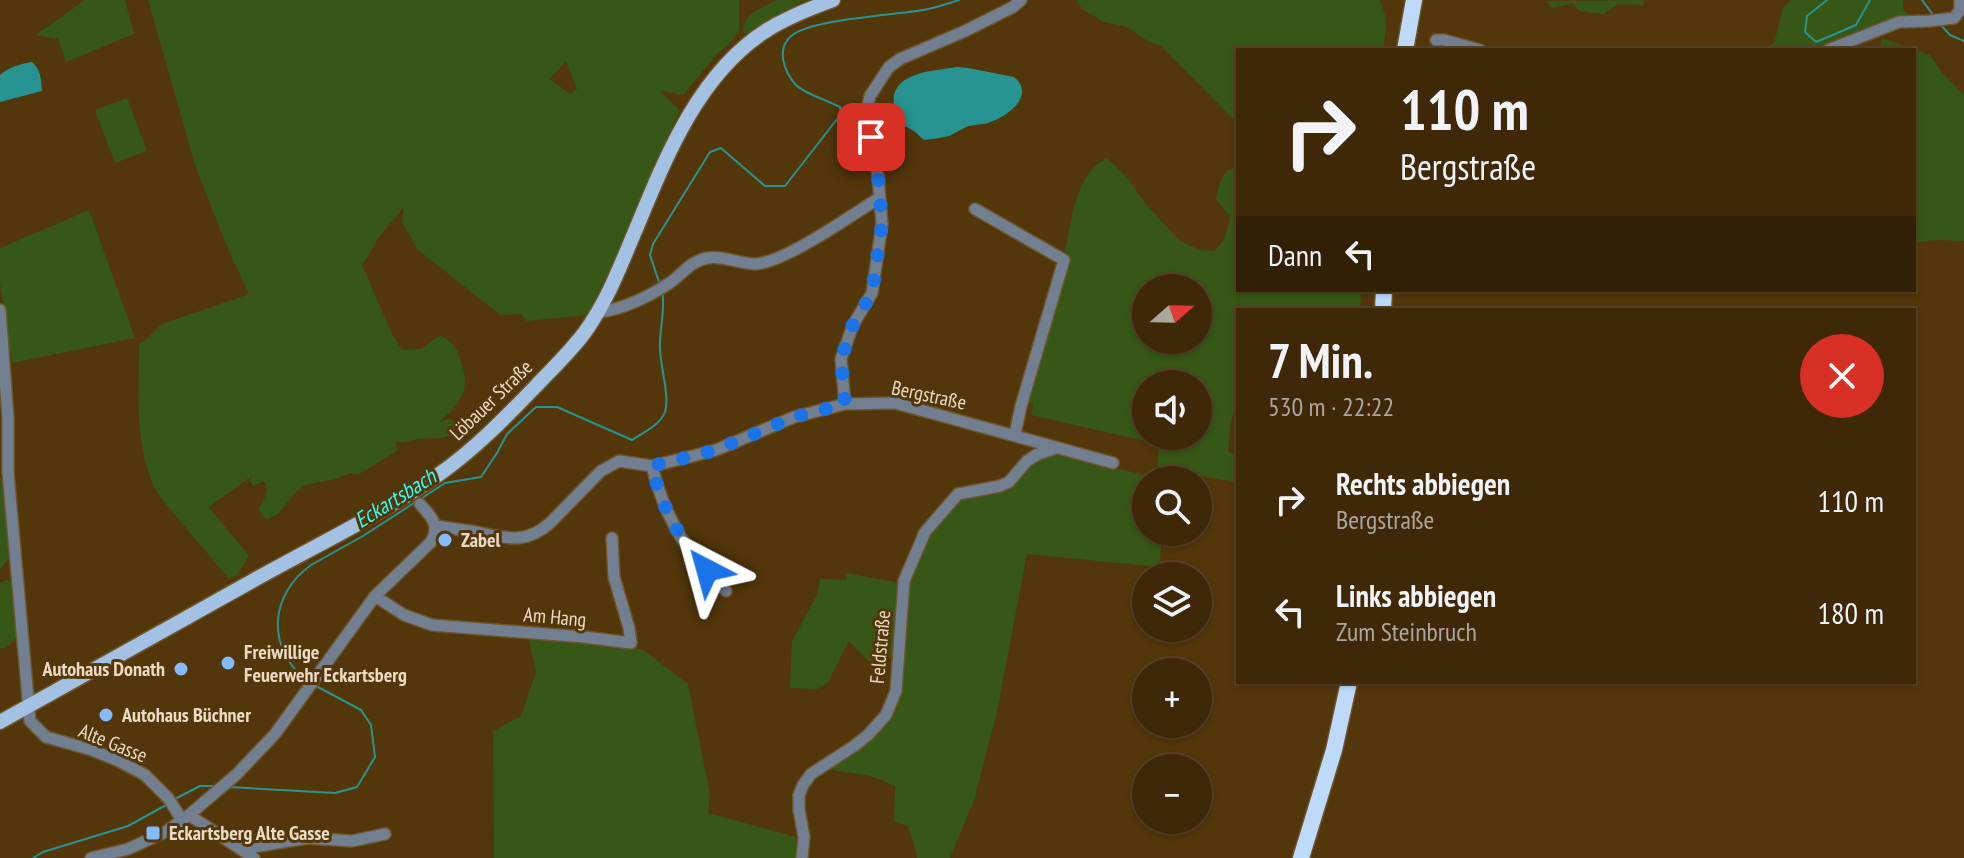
<!DOCTYPE html>
<html lang="de">
<meta charset="utf-8">
<style>
:root{--surface:#3e2808;--page:#493416;--text:#f1f3f6;--muted:#ada69c;--line:#574429}
body{margin:0;font-family:"PT Sans Narrow",sans-serif;background:var(--page);color:var(--text);height:100vh;display:flex;flex-direction:column;font-size:30px;white-space:nowrap}
*{box-sizing:border-box;margin:0}
p{font-size:26px;color:var(--muted)}
.icon{flex:none;width:44px;height:44px;fill:none;stroke:currentColor;stroke-width:2;stroke-linecap:round;stroke-linejoin:round}
.map{position:relative;flex:1;overflow:hidden}
.panel{position:absolute;left:1236px;top:308px;width:680px;height:376px;display:flex;flex-direction:column;background:var(--surface);border-radius:0px;box-shadow:0 2px 6px #0004,0 0 0 2px var(--line)}
.panel>*{flex:none}
.top-card{position:absolute;left:1236px;top:48px;width:680px;height:244px;border-radius:0px;box-shadow:0 2px 6px #0004,0 0 0 2px var(--line);background:#3e2808;color:var(--text);overflow:hidden}
.needle{width:52px;rotate:70deg}
.tools{position:absolute;left:1132px;top:274px;display:grid;gap:16px}
.tools a{display:grid;place-items:center;width:80px;height:80px;border-radius:50%;background:var(--surface);box-shadow:0 2px 6px #0004,0 0 0 2px var(--line);font-size:40px}
.pin{position:absolute;display:grid;place-items:center;width:68px;height:68px;color:#fff;margin:-34px;border-radius:16px;box-shadow:0 4px 12px #0006}
.me{position:absolute;width:88px;margin:-44px;rotate:321deg;stroke-linejoin:round;filter:drop-shadow(0 0 6px #0008)}
.turn{display:flex;align-items:center;gap:28px;height:168px;padding:0 32px;font-size:36px}
.turn .icon{width:104px;height:104px;stroke-width:2.5}
.turn b{display:block;font-size:56px;line-height:68px}
.then{display:flex;align-items:center;height:76px;padding:0 32px;background:#0003;gap:16px;font-size:30px}
.round{display:grid;place-items:center;flex:none;width:84px;height:84px;border-radius:42px;background:var(--page)}
.headline{display:flex;align-items:center;justify-content:space-between;height:136px;padding:0 32px}
h1{font-size:48px;font-weight:700;line-height:60px}
ul{padding:0;list-style:none}
li{display:flex;align-items:center;gap:24px;height:112px;padding:0 32px}
li div{flex:1}
li b{display:block;font-size:30px}
li em{font-style:normal}
.map>svg:first-child{display:block}
.green{fill:#365716;fill-rule:evenodd}
.water{fill:#289491}
.lines{fill:none;stroke-linecap:round;stroke-linejoin:round}
.stream{stroke:#289491;stroke-width:2}
.minor-casing{stroke:#6e542b;stroke-width:14}
.major-casing{stroke:#6e542b;stroke-width:17}
.highway-casing{stroke:#6e542b;stroke-width:19}
.minor{stroke:#717f90;stroke-width:11}
.major{stroke:#a3c1e3;stroke-width:14}
.highway{stroke:#bddafb;stroke-width:16}
.route{stroke:#1a73e8;stroke-width:14;stroke-dasharray:0 25.2}
.poi-dot{fill:#84bcfb;stroke:#53360a;stroke-width:3}
.labels{text-anchor:middle;stroke-width:6;stroke-linejoin:round;paint-order:stroke}
.street-label{font-size:20px;fill:#ebdac4;stroke:#53360a}
.poi-label{font-size:20px;font-weight:bold;fill:#ebdac4;stroke:#53360a;text-anchor:start}
.water-label{font-size:22px;font-style:italic;fill:#33fdf8;stroke:#53360a}
</style>
<div class="map">
<svg width="1964" height="858" viewBox="0 0 1964 858">
<rect width="100%" height="100%" fill="#53360a"/>
<path class="green" d="M85 0H125L134 34 66 62 58 39 36 35Z
M148 0H739V31L729 44 716 55 683 95 660 91 680 110 623 241 588 315 526 321 521 314 500 315 417 249 402 222 404 206C397 217 387 226 379 237 373 246 369 256 362 265L392 334 402 350 421 349 440 335C456 344 457 349 462 365 471 390 459 406 440 421L450 419 456 422 453 435C441 439 429 438 417 439 409 441 404 443 396 442L397 451 359 474 350 473 336 479 305 485 295 493 277 515 267 519 263 517 259 509C263 499 270 493 265 482L258 483 253 486 250 480 253 475 209 507 249 556 237 575 229 579 160 497C133 452 139 395 139 344L143 342 162 324 249 294 225 242 195 165ZM566 61 577 89 570 94 550 79Z
M776 0H807L800 2 747 35 743 31C743 13 762 8 776 0Z
M1076 0H1379C1389 16 1386 32 1383 50H1238V124L1162 47 1146 40 1127 27 1104 22 1082 9Z
M1644 0 1643 5 1618 4 1603 14 1580 11 1573 4 1551 8 1546 1Z
M1791 0H1903V8L1907 15 1817 50H1762L1774 43 1783 8Z
M1882 38 1930 55 1944 75 1964 95V241L1938 240 1914 242V50H1880Z
M127 98 147 151 115 163 95 110Z
M1107 158 1127 177 1145 203 1180 241 1200 250 1214 251C1225 242 1228 230 1230 217L1216 199 1220 182 1227 170 1235 168 1238 169V290H1361L1360 310H1238V401L1231 420 1228 452 1238 454V482L1157 470 1159 446 1154 443 1031 415 1033 404 1025 402 1067 259 1065 251C1072 220 1075 173 1107 158ZM1146 288H1198V340H1146ZM1146 384H1198V436H1146Z
M89 210 135 338 12 363 0 283V248Z
M1056 453 1164 480H1146V532H1163L1159 567 1027 554 997 712 974 800 950 858H917V855L908 826 894 821 895 786 871 776 825 769 888 716 909 584 925 539 959 497 1011 485 1035 462Z
M5 477 13 553 0 570V478Z
M846 573 901 583 896 656 870 663 849 641 828 682 817 689 790 688 792 641 817 595 820 579 846 580Z
M8 580 14 583 18 636 6 648H0V582Z
M528 635 642 649 688 684 710 794 708 813 796 837 795 858H494L493 731 521 716 536 672Z"/>
<path class="water" d="M32 62C41 70 41 79 42 91L0 102V75C9 67 20 64 32 62Z
M956 67 968 68 1014 77C1036 95 1008 116 991 122 983 125 974 124 966 127 960 130 955 133 949 136 941 138 932 139 924 140 922 139 916 132 914 131 908 127 903 127 899 120 894 112 893 103 894 95 900 71 936 71 956 67Z"/>
<g class="lines">
<path class="stream" d="M1827 0 1807 16 1805 32 1816 42 1856 25 1870 0
M1922 0 1934 16
M1940 24 1950 35 1964 41
M660 285 650 255 653 244 710 152 721 148 765 186H785L841 114 840 107C829 101 805 94 796 85 784 72 776 49 791 36 811 19 894 15 923 10 935 8 947 4 959 0
M419 500 445 483 481 477 497 453 507 434 536 407H557L632 440C643 433 660 425 665 412 670 396 660 366 660 348 659 329 666 310 662 291
M307 681C266 648 269 595 311 565L363 536 414 503
M229 787 335 793 357 787 375 757 371 725 361 710 316 686
M173 800 200 786H215
M33 858 43 852 128 826 168 804"/>
<g class="minor-casing">
<path id="minor" d="M1436 40H1444L1480 50
M1828 50 1899 22 1929 21 1954 18 1960 10V0
M975 209 1064 260 1021 406 1015 434
M0 310 8 418V472L30 721 46 737 92 750 119 761 145 775 168 798 182 820
M599 312C622 310 652 295 671 282 683 273 691 261 707 258 722 255 740 264 755 264 784 263 852 215 879 198
M845 404 841 359 853 325 872 293 882 224 878 176 871 137 868 105 870 96 889 67 900 59 965 31 1013 7 1021 0
M652 466C659 495 670 522 688 548 698 563 713 577 726 591
M436 526C449 528 463 530 476 532 506 538 525 545 550 523L601 471 619 461 652 466 681 459 716 450 794 417 845 404 895 403 1113 463
M375 596 404 615 432 625 584 637 631 643 629 628 614 577 612 538
M189 815 254 858
M242 849 307 838 352 841 385 834
M91 858 128 849 167 831 189 815 237 774 275 734 375 596 431 542C441 526 431 516 420 504
M802 858 804 837 799 810V795L803 785 811 774 854 746 868 735 886 715 896 691 904 581 925 532 958 494 1000 486 1009 482 1027 461 1038 454 1056 448"/>
</g>
<g class="major-casing">
<path id="major" d="M0 722C85 675 169 627 254 580 315 546 380 515 438 475 474 450 506 417 536 386 553 368 571 351 585 332 608 300 621 264 636 229 666 157 698 74 767 30 788 17 811 8 833 0"/>
</g>
<g class="highway-casing">
<path id="highway" d="M1405 50 1414 0
M1383 310 1384 290
M1301 858 1334 750 1349 682"/>
</g>
<use href="#minor" class="minor"/>
<use href="#major" class="major"/>
<use href="#highway" class="highway"/>
</g>
<g class="lines">
<path class="route" d="M707 570C679 538 661 507 652 466L716 450 794 417 845 404 841 359 853 325 872 293 882 224 878 176 871 137"/>
</g>
<g class="poi-dot">
<circle cx="445" cy="540" r="8"/>
<circle cx="228" cy="663" r="8"/>
<circle cx="181" cy="669" r="8"/>
<circle cx="106" cy="715" r="8"/>
<rect x="145" y="825" width="16" height="16" rx="4"/>
</g>
<g class="labels">
<g class="street-label">
<text transform="translate(929 395) rotate(12)" y="7">Bergstraße</text>
<text transform="translate(491 400) rotate(-44)" y="7">Löbauer Straße</text>
<text transform="translate(555 617) rotate(5)" y="7">Am Hang</text>
<text transform="translate(880 647) rotate(-85)" y="7">Feldstraße</text>
<text transform="translate(113 743) rotate(22)" y="7">Alte Gasse</text>
</g>
<g class="poi-label">
<text x="461" y="547">Zabel</text>
<text x="244" y="659">Freiwillige<tspan x="244" dy="23">Feuerwehr Eckartsberg</tspan></text>
<text x="165" y="676" text-anchor="end">Autohaus Donath</text>
<text x="122" y="722">Autohaus Büchner</text>
<text x="169" y="840">Eckartsberg Alte Gasse</text>
</g>
<g class="water-label">
<text transform="translate(395 498) rotate(-32)" y="8">Eckartsbach</text>
</g>
</g>
</svg>
<div class="tools">
<a><svg class="needle" viewBox="-14 -14 28 28"><path d="M0-13l5 13h-10z" fill="#e53935"/><path d="M0 13l5-13h-10z" fill="#ada69c"/></svg></a>
<a><svg class="icon" aria-label="sound" viewBox="0 0 24 24"><path d="M4 9h4l5-4v14l-5-4H4zM17 9q2 3 0 6"/></svg></a>
<a><svg class="icon" aria-label="search" viewBox="0 0 24 24"><circle cx="10" cy="10" r="6"/><path d="M15 15l6 6"/></svg></a>
<a><svg class="icon" aria-label="layers" viewBox="0 0 24 24"><path d="M12 4l9 5-9 5-9-5zM3 14l9 5 9-5"/></svg></a>
<a>+</a>
<a>−</a>
</div>
<div class="pin" style="left:871px;top:137px;background:#d93025"><svg class="icon" aria-label="arrive" viewBox="0 0 24 24"><path d="M6 21V4h12l-3 4 3 4H6"/></svg></div>
<svg class="me" style="left:707px;top:570px" viewBox="-20 -20 40 40"><path d="M0-17L14 15 0 8-14 15z" fill="#1a73e8" stroke="#fff" stroke-width="4"/></svg>
<div class="top-card">
<div class="turn"><svg class="icon" aria-label="right" viewBox="0 0 24 24"><path d="M7 20v-9h11M14 6l5 5-5 5"/></svg><div><b>110 m</b>Bergstraße</div></div>
<div class="then">Dann<svg class="icon" aria-label="left" viewBox="0 0 24 24"><path d="M17 20v-9H6M10 6l-5 5 5 5"/></svg></div>
</div>
<section class="panel">
<div class="headline"><div><h1>7 Min.</h1><p>530 m · 22:22</p></div><a class="round" style="background:#d93025;color:#fff"><svg class="icon" aria-label="close" viewBox="0 0 24 24"><path d="M6 6l12 12M18 6L6 18"/></svg></a></div>
<ul>
<li><svg class="icon" aria-label="right" viewBox="0 0 24 24"><path d="M7 20v-9h11M14 6l5 5-5 5"/></svg><div><b>Rechts abbiegen</b><p>Bergstraße</p></div><em>110 m</em></li>
<li><svg class="icon" aria-label="left" viewBox="0 0 24 24"><path d="M17 20v-9H6M10 6l-5 5 5 5"/></svg><div><b>Links abbiegen</b><p>Zum Steinbruch</p></div><em>180 m</em></li>
</ul>
</section>
</div>
